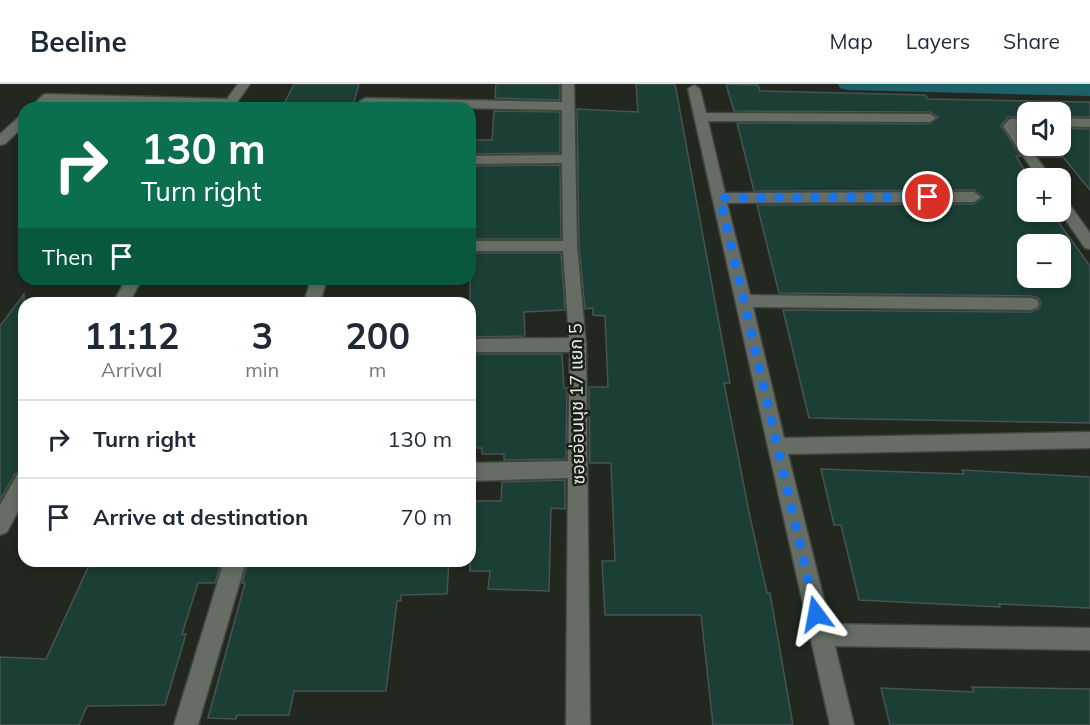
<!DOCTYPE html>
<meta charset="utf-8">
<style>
:root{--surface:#fff;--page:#f6f6f7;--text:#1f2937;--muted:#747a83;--line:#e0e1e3}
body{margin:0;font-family:Mulish,"Noto Sans Thai",sans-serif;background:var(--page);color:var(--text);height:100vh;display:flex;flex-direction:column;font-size:22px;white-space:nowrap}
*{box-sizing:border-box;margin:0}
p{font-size:20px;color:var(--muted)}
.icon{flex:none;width:33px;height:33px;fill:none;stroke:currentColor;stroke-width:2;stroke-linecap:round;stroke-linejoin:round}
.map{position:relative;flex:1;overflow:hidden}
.sheet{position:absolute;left:18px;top:213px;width:458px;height:270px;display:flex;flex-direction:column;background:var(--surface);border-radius:18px;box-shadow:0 3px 9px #0003}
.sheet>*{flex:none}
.hud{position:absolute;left:18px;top:18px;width:458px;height:183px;border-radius:18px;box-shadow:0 3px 9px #0003;background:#0b6e4f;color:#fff;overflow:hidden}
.controls{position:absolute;left:1017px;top:18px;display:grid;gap:12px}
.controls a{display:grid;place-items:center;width:54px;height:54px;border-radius:12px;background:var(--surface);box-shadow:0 3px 9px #0003;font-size:30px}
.pin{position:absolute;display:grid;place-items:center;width:51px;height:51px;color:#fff;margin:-26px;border:3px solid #fff;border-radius:50%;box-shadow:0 2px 6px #0007}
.me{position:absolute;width:66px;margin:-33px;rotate:347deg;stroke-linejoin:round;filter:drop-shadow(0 0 4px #0008)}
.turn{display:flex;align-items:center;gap:21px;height:126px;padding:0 24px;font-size:27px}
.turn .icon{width:78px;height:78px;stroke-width:2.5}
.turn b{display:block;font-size:42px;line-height:51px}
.then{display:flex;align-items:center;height:57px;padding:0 24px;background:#0003;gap:12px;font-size:22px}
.eta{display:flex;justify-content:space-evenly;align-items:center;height:102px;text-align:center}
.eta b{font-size:36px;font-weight:700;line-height:42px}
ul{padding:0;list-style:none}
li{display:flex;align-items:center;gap:18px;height:78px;padding:0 24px;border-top:2px solid var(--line)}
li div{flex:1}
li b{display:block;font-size:22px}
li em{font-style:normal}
header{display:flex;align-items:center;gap:36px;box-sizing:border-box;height:84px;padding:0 30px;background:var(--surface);border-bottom:2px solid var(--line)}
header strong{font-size:28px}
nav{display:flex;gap:33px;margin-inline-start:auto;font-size:21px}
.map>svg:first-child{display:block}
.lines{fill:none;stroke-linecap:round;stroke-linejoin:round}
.canal{fill:#1d626b;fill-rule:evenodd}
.building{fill:#1b3f35;stroke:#495350;stroke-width:1.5;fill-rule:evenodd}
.minor-casing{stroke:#41453f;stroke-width:3}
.minor{fill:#666d64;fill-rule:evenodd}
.route{stroke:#1a73e8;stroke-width:10;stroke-dasharray:0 18}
.labels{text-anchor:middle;stroke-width:5;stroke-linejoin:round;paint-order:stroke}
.street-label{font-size:18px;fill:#e8ebe6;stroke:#191e17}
</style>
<header>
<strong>Beeline</strong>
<nav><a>Map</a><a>Layers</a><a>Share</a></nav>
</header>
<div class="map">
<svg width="1090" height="641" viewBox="0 0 1090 641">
<rect width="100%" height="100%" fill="#222720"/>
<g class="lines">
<path class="canal" d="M838 0H1090V12L847 6 840 4Z"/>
</g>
<path class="building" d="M294 0H359L353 21H325L323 24H282Z
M496 0H560V16L495 14Z
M636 0H675L730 299H724L750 433 767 509H770L793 641H713L701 531H605L602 477H615L611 379H590L589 303H608L605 232 593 231V224L585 225 579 162 577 25 638 28Z
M726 0 758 1 760 7 925 11 928 15 1090 18V33L1060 32V28H1028V32L1008 33 1001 42 1021 72H1016L1029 94H1028V128H1051L1090 182V339L809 334 783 226 1031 228 1039 225 1041 219 1038 214 1031 212 779 209 757 121 974 120 983 113 974 106 754 107 737 39 930 40 938 33 930 28 734 27ZM1028 160H1060V194H1028Z
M494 27 560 28V69L470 70V56H492Z
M1060 44 1090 45V106L1063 73H1039L1031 62H1060Z
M560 81 561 155H470V82Z
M470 169H561L565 226 524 228 525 252 470 253Z
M24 210V386L15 390 0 416V242Z
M470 270H562L564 304H567L566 375 504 376V370H482V364H470Z
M821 385 964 390 962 386 1090 393V524L999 520 1000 523 859 516 841 441H834Z
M565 396V425L551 424 549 507 488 505 490 487H470V417H501L502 398Z
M91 477H222L215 499H198L182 550H186L165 621 87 622 79 641H0V573L46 575Z
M248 477H449L447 510 401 511V517H397L386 607H294L289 631H237L236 635 208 634 245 499H242Z
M972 603 1090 605V641H890L881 604 974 608Z"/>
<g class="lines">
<g class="minor-casing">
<path id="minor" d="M238 0H250L233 24 50 18 43 24H30L43 11 47 10 227 15Z
M562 0H574L577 162 586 261 590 641H566L568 394 470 397V379L568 377 570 268H470V255L569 254 563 167H470V157H563L562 79 470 80V72L562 71V26L365 22 359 18 365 14 562 18Z
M694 1 700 5 706 29 930 30 936 34 930 38 708 37 725 109 974 108 981 113 974 118 727 119 750 211 1031 214 1037 216 1039 220 1037 224 1031 226 753 223 784 354 1090 348V364L788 370 830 540 1090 544V566L835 562 854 641H830L688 5Z
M24 31V42L5 60 0 61V50L20 32Z
M1028 34V42L1016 43 1051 94H1038L1003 42 1010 35Z
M1060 34 1090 35V43L1060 42Z
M1060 113 1065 114 1090 149V165L1085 164 1060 128Z
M126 195H142L129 219H113Z
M311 195H327L320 219H304Z
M24 388V416L7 448 0 451V421L17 391Z
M224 477H246L198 641H174Z"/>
</g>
<use href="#minor" class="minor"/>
</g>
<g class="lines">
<path class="route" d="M816 530 720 114 928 113"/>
</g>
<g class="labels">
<g class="street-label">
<text transform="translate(577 320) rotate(-91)" y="6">ซอยอ่อนนุช 17 แยก 5</text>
</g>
</g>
</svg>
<div class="controls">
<a><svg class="icon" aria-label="sound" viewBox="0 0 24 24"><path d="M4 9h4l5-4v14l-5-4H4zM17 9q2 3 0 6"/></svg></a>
<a>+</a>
<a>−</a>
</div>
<div class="pin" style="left:928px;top:113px;background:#d93025"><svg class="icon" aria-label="arrive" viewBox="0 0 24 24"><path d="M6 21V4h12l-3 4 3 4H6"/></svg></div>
<svg class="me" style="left:816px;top:530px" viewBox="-20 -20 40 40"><path d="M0-17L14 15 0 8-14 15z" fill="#1a73e8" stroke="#fff" stroke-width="4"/></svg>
<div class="hud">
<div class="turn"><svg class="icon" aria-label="right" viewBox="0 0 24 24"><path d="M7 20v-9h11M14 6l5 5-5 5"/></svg><div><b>130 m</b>Turn right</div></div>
<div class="then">Then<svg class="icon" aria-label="arrive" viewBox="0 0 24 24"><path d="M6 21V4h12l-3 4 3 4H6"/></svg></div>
</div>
<section class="sheet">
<div class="eta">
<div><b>11:12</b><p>Arrival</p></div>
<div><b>3</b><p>min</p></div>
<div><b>200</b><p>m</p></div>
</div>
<ul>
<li><svg class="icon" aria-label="right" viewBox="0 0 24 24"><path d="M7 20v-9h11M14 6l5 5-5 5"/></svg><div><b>Turn right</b></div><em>130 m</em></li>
<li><svg class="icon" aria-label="arrive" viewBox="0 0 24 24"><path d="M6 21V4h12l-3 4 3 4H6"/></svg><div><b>Arrive at destination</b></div><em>70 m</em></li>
</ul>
</section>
</div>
